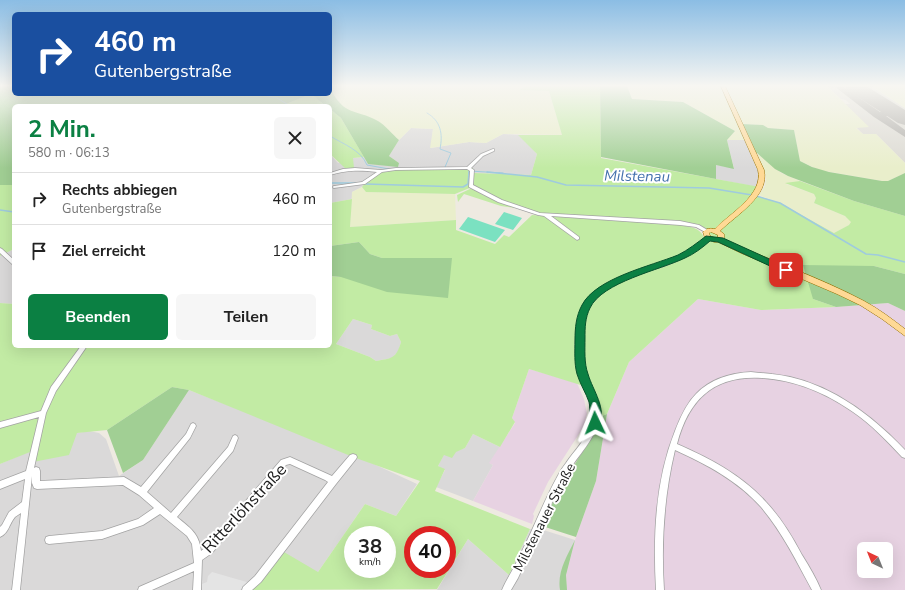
<!DOCTYPE html>
<html lang="de">
<meta charset="utf-8">
<style>
:root{--surface:#fff;--page:#f6f6f6;--text:#222;--muted:#767676;--line:#e0e0e0;--accent:#0b8043}
body{margin:0;font-family:"Nunito Sans",sans-serif;background:var(--page);color:var(--text);height:100vh;display:flex;flex-direction:column;font-size:15px;white-space:nowrap}
*{box-sizing:border-box;margin:0}
p{font-size:13px;color:var(--muted)}
.icon{flex:none;width:22px;height:22px;fill:none;stroke:currentColor;stroke-width:2;stroke-linecap:round;stroke-linejoin:round}
.map{position:relative;flex:1;overflow:hidden}
.details{position:absolute;left:12px;top:104px;width:320px;height:244px;display:flex;flex-direction:column;background:var(--surface);border-radius:6px;box-shadow:0 4px 16px #0002}
.details>*{flex:none}
.banner{position:absolute;left:12px;top:12px;width:320px;height:84px;border-radius:6px;box-shadow:0 4px 16px #0002;background:#1a4fa0;color:#fff;overflow:hidden}
.needle{width:26px;rotate:317deg}
.tools{position:absolute;left:857px;top:542px;display:grid;gap:8px}
.tools a{display:grid;place-items:center;width:36px;height:36px;border-radius:6px;background:var(--surface);box-shadow:0 4px 16px #0002;font-size:20px}
.speed{position:absolute;left:344px;top:526px;display:flex;gap:8px;font-size:20px;font-weight:700;text-align:center}
.speed>*{display:grid;place-content:center;width:52px;height:52px;border-radius:50%;background:var(--surface);box-shadow:0 4px 16px #0002;line-height:1}
.speed small{font-size:10px;font-weight:400}
.speed .limit{border:6px solid #d22;background:#fff;color:#111}
.pin{position:absolute;display:grid;place-items:center;width:34px;height:34px;color:#fff;margin:-17px;border-radius:8px;box-shadow:0 2px 6px #0006}
.me{position:absolute;width:44px;margin:-22px;rotate:358deg;stroke-linejoin:round;filter:drop-shadow(0 0 3px #0008)}
.turn{display:flex;align-items:center;gap:14px;height:84px;padding:0 16px;font-size:18px}
.turn .icon{width:52px;height:52px;stroke-width:2.5}
.turn b{display:block;font-size:28px;line-height:34px}
.round{display:grid;place-items:center;flex:none;width:42px;height:42px;border-radius:6px;background:var(--page)}
.summary{display:flex;align-items:center;justify-content:space-between;height:68px;padding:0 16px}
h1{font-size:24px;font-weight:700;line-height:30px;color:var(--accent)}
.action{display:flex;gap:8px;margin-top:auto;padding:8px 16px}
.action a{flex:1;height:46px;border-radius:6px;background:var(--accent);color:#fff;font-size:16px;font-weight:700;line-height:46px;text-align:center}
.action a+a{background:var(--page);color:var(--text)}
ul{padding:0;list-style:none}
li{display:flex;align-items:center;gap:12px;height:52px;padding:0 16px;border-top:1px solid var(--line)}
li div{flex:1}
li b{display:block;font-size:15px}
li em{font-style:normal}
.map>svg:first-child{display:block}
.residential{fill:#dad9d9}
.industrial{fill:#e7d2e2;fill-rule:evenodd}
.airport{fill:#dcdad3}
.farmland{fill:#e9eecb}
.grass{fill:#c2eba4;fill-rule:evenodd}
.forest{fill:#a1cf94}
.pitch{fill:#7be1c1}
.parking{fill:#e4e4e4}
.lines{fill:none;stroke-linecap:round;stroke-linejoin:round}
.stream-far1{stroke:#9fcbde;stroke-width:1}
.stream{stroke:#9fcbde;stroke-width:1.5}
.taxiway{fill:#acaaa6;fill-rule:evenodd}
.runway{fill:#acaaa6;fill-rule:evenodd}
.minor-casing{stroke:#a3a3a3;stroke-width:1.5}
.major-casing{stroke:#946e00;stroke-width:1}
.minor{fill:#fff;fill-rule:evenodd}
.major{fill:#ffd995;fill-rule:evenodd}
.route{fill:#0b8043;stroke:#07532c}
.labels{text-anchor:middle;stroke-width:4;stroke-linejoin:round;paint-order:stroke}
.street-label{font-size:14px;fill:#1c1c1c;stroke:#fff}
.water-label{font-size:15px;font-style:italic;fill:#4572ae;stroke:#fff}
.near-street-label{font-size:17px;fill:#1c1c1c;stroke:#fff}
</style>
<div class="map">
<svg width="905" height="590" viewBox="0 0 905 590">
<rect width="100%" height="100%" fill="#eeeae1"/>
<path class="residential" d="M411 128 433 129 431 148 469 142 486 143 503 134 520 135 537 154 531 175 473 173V168L396 170 382 172 365 183 362 187 352 192V199L330 203V154L338 163 353 158 364 157 368 164 399 163 389 156 399 140Z
M727 140H746L758 168 759 178 757 187 716 179V165L734 168Z
M14 249V304L0 303V256Z
M353 319 372 325 371 329 390 336 397 334 401 342 398 352 392 358 376 361 370 357 336 344Z
M189 390 350 453 417 484 396 516 365 504 318 572 251 590H0V464L30 451 28 463 77 433 89 431 99 433 106 439 119 476 143 460Z
M473 434 500 447 490 463 493 465 473 501 436 487 445 470 438 466 444 454 465 448Z
M537 528 575 540 566 575 567 590H437L468 539 509 575 530 529Z"/>
<path class="industrial" d="M698 299 761 310 836 307 888 303 905 311V590H567L566 575 575 540 596 481 607 414 629 362ZM864 549H886V571H864Z
M529 369 577 383 584 399 587 414 584 426 548 482 533 514 534 516 532 524 473 501 493 465 489 463 515 423 512 418Z"/>
<path class="airport" d="M827 86H870L905 108V163L876 134H863L856 127H868L845 104H850L846 100 841 99Z"/>
<path class="farmland" d="M330 86H526L519 90 549 91 562 135 503 134 486 143 469 142 430 148 433 129 411 128 399 140 378 121 345 109 334 96Z
M627 86H827L869 127 856 128 863 134H876L905 163V173L888 181H882L819 170 800 161 794 130 768 128 763 125 741 124 747 140H727L735 131 683 102 632 99Z
M870 86H905V108L873 87Z
M757 153 781 173 800 181 786 184 814 194 816 198 814 203 845 216 852 222 849 225 834 233 780 203 759 195 765 186 766 179 765 173Z
M362 187 367 192 455 194 456 220 350 227 352 192Z"/>
<path class="grass" d="M526 86H600L601 158 760 187 755 195 780 203 834 233 849 225 851 222 845 216 814 203 816 198 814 194 785 183 800 181 854 201 905 216V274L874 266 813 299 836 307 761 310 698 299 629 362 607 414 602 416 599 415V407L594 403 587 387 529 369 512 418 515 422 500 447 473 434 465 448 456 452 452 458 444 455 438 466 445 469 435 491 530 529 509 575 468 539 437 589 251 590 284 552 318 572 365 504 396 516 420 481 353 457 189 390 172 387 107 430 77 433 69 455 28 463 30 452 0 464V303L14 304V346H330V276L340 277 452 259 382 258 370 254 359 242 330 246V203L352 199 350 227 456 220V230L495 244 504 235 509 237 532 215 680 225C690 227 699 227 704 237L706 232 697 226 540 214 500 201 472 187 455 194 366 192 362 187 365 183 382 172 396 170 473 168 474 173 531 175 537 154 518 135H562L549 91 519 90ZM353 319 372 325 371 329 390 336 397 334 401 342C396 359 392 358 376 361L370 357 336 344ZM353 535H387V569H353ZM413 535H447V569H413Z
M311 94 326 106H281Z
M330 109 341 118 364 157 353 158 354 168H345L330 154Z
M0 185H14V249L0 256Z
M472 188 483 195 516 208 501 206 464 194 458 202 457 195Z"/>
<path class="forest" d="M0 86H14V94H330V88C345 117 354 108 378 121 385 125 392 134 399 140L389 156 399 163 398 167 368 164 341 118 330 109V106H326L311 94 281 106H14V185H0Z
M600 86H627L632 99 683 102 735 131 727 140 734 169 716 165V179L601 157Z
M741 124 763 125 768 128 794 130 800 161 812 167 829 172 882 181H888L905 173V216L854 201 788 176 775 169 757 153H753Z
M359 242 370 254 382 258H452L448 298 387 292 341 277 330 276V246Z
M803 265 874 266 905 274V311L888 303 836 307 813 299Z
M172 387 189 390 143 460 123 473 107 430Z
M607 414 596 481 576 537 542 526 557 493 594 433 598 424 599 415 602 416Z
M575 540 566 575 567 590H560C557 572 567 556 575 540Z"/>
<path class="pitch" d="M504 212 522 218 513 230 495 224Z
M468 217 505 230 495 242 459 229Z"/>
<path class="parking" d="M212 572 250 583 240 590H202V584L207 582 208 576Z"/>
<g class="lines">
<path class="stream-far1" d="M259 94 277 98 290 106
M427 113C441 121 443 134 440 149L451 153 445 167
M330 136C343 144 361 150 367 165L389 169
M469 173V171L503 173"/>
<path class="stream" d="M487 172 537 177 566 185 709 188 752 195
M330 183H358
M366 184 463 187 468 184 469 172
M756 196 780 203 866 254 878 255 905 262
M0 210 14 212"/>
<path class="taxiway" d="M834 86H842L880 112 899 111V115L886 116 905 130V137L874 117Z"/>
<path class="runway" d="M845 86H866L905 110V125L898 123 847 90Z"/>
<g class="minor-casing">
<path id="minor" d="M493 149H494V151L483 156 471 168 474 170 473 185 502 200 540 213 680 221 699 225 709 231 707 233 696 227 680 225 551 216 579 237V239L577 240 544 216 538 215 498 202 469 187 470 171 467 169 396 170 382 172 365 184 334 188 332 187 334 186 362 182 377 172C359 170 348 170 330 175V173L343 169 355 168 381 170 396 168 467 167 481 154Z
M709 236 711 237V239C699 249 686 257 672 263 645 274 611 278 592 303 578 320 579 356 586 376 590 389 601 402 599 416 597 437 581 452 570 469 567 474 564 479 561 484 545 515 533 547 518 578L511 590H502C507 578 515 567 520 555 533 530 543 503 556 479 559 473 562 468 566 463 574 451 586 440 590 425 598 404 581 388 577 368 575 356 575 344 576 332 580 301 598 286 625 276 640 269 655 266 670 260 679 256 687 252 694 247 699 243 704 239 709 236Z
M0 248 2 249 14 260V265L12 264 0 253Z
M81 346H87L56 391 46 413 34 468 36 467 39 468 40 471V481L124 477 141 487 186 434 191 424 193 423 195 424 196 426 190 438 147 492 171 513 228 447 233 436 235 435 237 436 238 438 233 451 177 517C190 528 199 533 201 551L206 547 281 460 290 457 332 476 350 455 353 454 356 455 357 457 356 459 336 484 261 582 252 590H242L243 587 255 576 328 482 325 480 290 464 286 465 212 553 202 560 201 590H193L194 571 152 590H138L139 587 194 563 192 544 187 536 160 514 143 525 102 539 49 544 46 543 45 540 46 537 49 536 102 531 138 519 154 508 139 495 123 485 37 489 34 488 32 483V476L20 590H12L21 513C19 514 17 516 15 517 9 524 9 533 0 537V527L2 525 9 512 22 502 25 479 0 489V481L26 471 39 417 0 428V422L41 411 51 387Z
M751 372C758 373 765 373 772 374 824 379 870 413 905 450V458L902 457C887 441 872 425 853 412 826 393 795 380 762 378 715 375 689 398 677 444 709 458 742 475 766 502 781 518 792 536 802 555 809 566 816 578 821 590H812C797 562 782 532 761 507 738 481 706 464 675 450 664 496 661 543 664 590H656C653 537 655 481 675 431 680 418 686 404 696 394 710 379 731 373 751 372Z"/>
</g>
<g class="major-casing">
<path id="major" d="M721 86H725L764 170C770 196 736 215 720 231L724 234V239C770 261 819 277 864 301 879 309 892 319 905 329V336L882 319 860 305 837 294 741 253 718 242H714L705 238 703 232C706 228 711 228 715 229 730 213 764 195 758 170ZM711 232 718 235V237L715 238 710 236 709 233Z"/>
</g>
<use href="#minor" class="minor"/>
<use href="#major" class="major"/>
</g>
<linearGradient id="sky" x2="0" y2="1"><stop stop-color="#8bbde4"/><stop offset="0.51" stop-color="#f7f6f2"/><stop offset="1" stop-color="#f7f6f2" stop-opacity="0"/></linearGradient>
<rect width="905" height="168" fill="url(#sky)"/>
<path class="route" d="M706 236 723 238 789 268 791 270 789 272H783L718 242 710 241C702 248 694 254 685 258 660 270 602 282 590 308 585 318 585 328 585 338 585 350 584 363 588 374 593 391 607 408 599 426L595 428 591 426C588 419 591 410 589 402 586 393 580 384 577 374 574 363 575 352 575 340 575 328 576 316 582 305 596 278 651 266 678 255 688 250 697 243 706 236Z"/>
<g class="labels">
<g class="street-label">
<text transform="translate(544 517) rotate(-63)" y="5">Milstenauer Straße</text>
</g>
<g class="water-label">
<text transform="translate(637 176) rotate(1)" y="5">Milstenau</text>
</g>
<g class="near-street-label">
<text transform="translate(244 508) rotate(-47)" y="6">Ritterlöhstraße</text>
</g>
</g>
</svg>
<div class="tools">
<a><svg class="needle" viewBox="-14 -14 28 28"><path d="M0-13l5 13h-10z" fill="#e53935"/><path d="M0 13l5-13h-10z" fill="#767676"/></svg></a>
</div>
<div class="speed"><div>38<small>km/h</small></div><div class="limit">40</div></div>
<div class="pin" style="left:786px;top:270px;background:#d93025"><svg class="icon" aria-label="arrive" viewBox="0 0 24 24"><path d="M6 21V4h12l-3 4 3 4H6"/></svg></div>
<svg class="me" style="left:595px;top:423px" viewBox="-20 -20 40 40"><path d="M0-17L14 15 0 8-14 15z" fill="#0b8043" stroke="#fff" stroke-width="4"/></svg>
<div class="banner">
<div class="turn"><svg class="icon" aria-label="right" viewBox="0 0 24 24"><path d="M7 20v-9h11M14 6l5 5-5 5"/></svg><div><b>460 m</b>Gutenbergstraße</div></div>
</div>
<section class="details">
<div class="summary"><div><h1>2 Min.</h1><p>580 m · 06:13</p></div><a class="round"><svg class="icon" aria-label="close" viewBox="0 0 24 24"><path d="M6 6l12 12M18 6L6 18"/></svg></a></div>
<ul>
<li><svg class="icon" aria-label="right" viewBox="0 0 24 24"><path d="M7 20v-9h11M14 6l5 5-5 5"/></svg><div><b>Rechts abbiegen</b><p>Gutenbergstraße</p></div><em>460 m</em></li>
<li><svg class="icon" aria-label="arrive" viewBox="0 0 24 24"><path d="M6 21V4h12l-3 4 3 4H6"/></svg><div><b>Ziel erreicht</b></div><em>120 m</em></li>
</ul>
<div class="action"><a>Beenden</a><a>Teilen</a></div>
</section>
</div>
